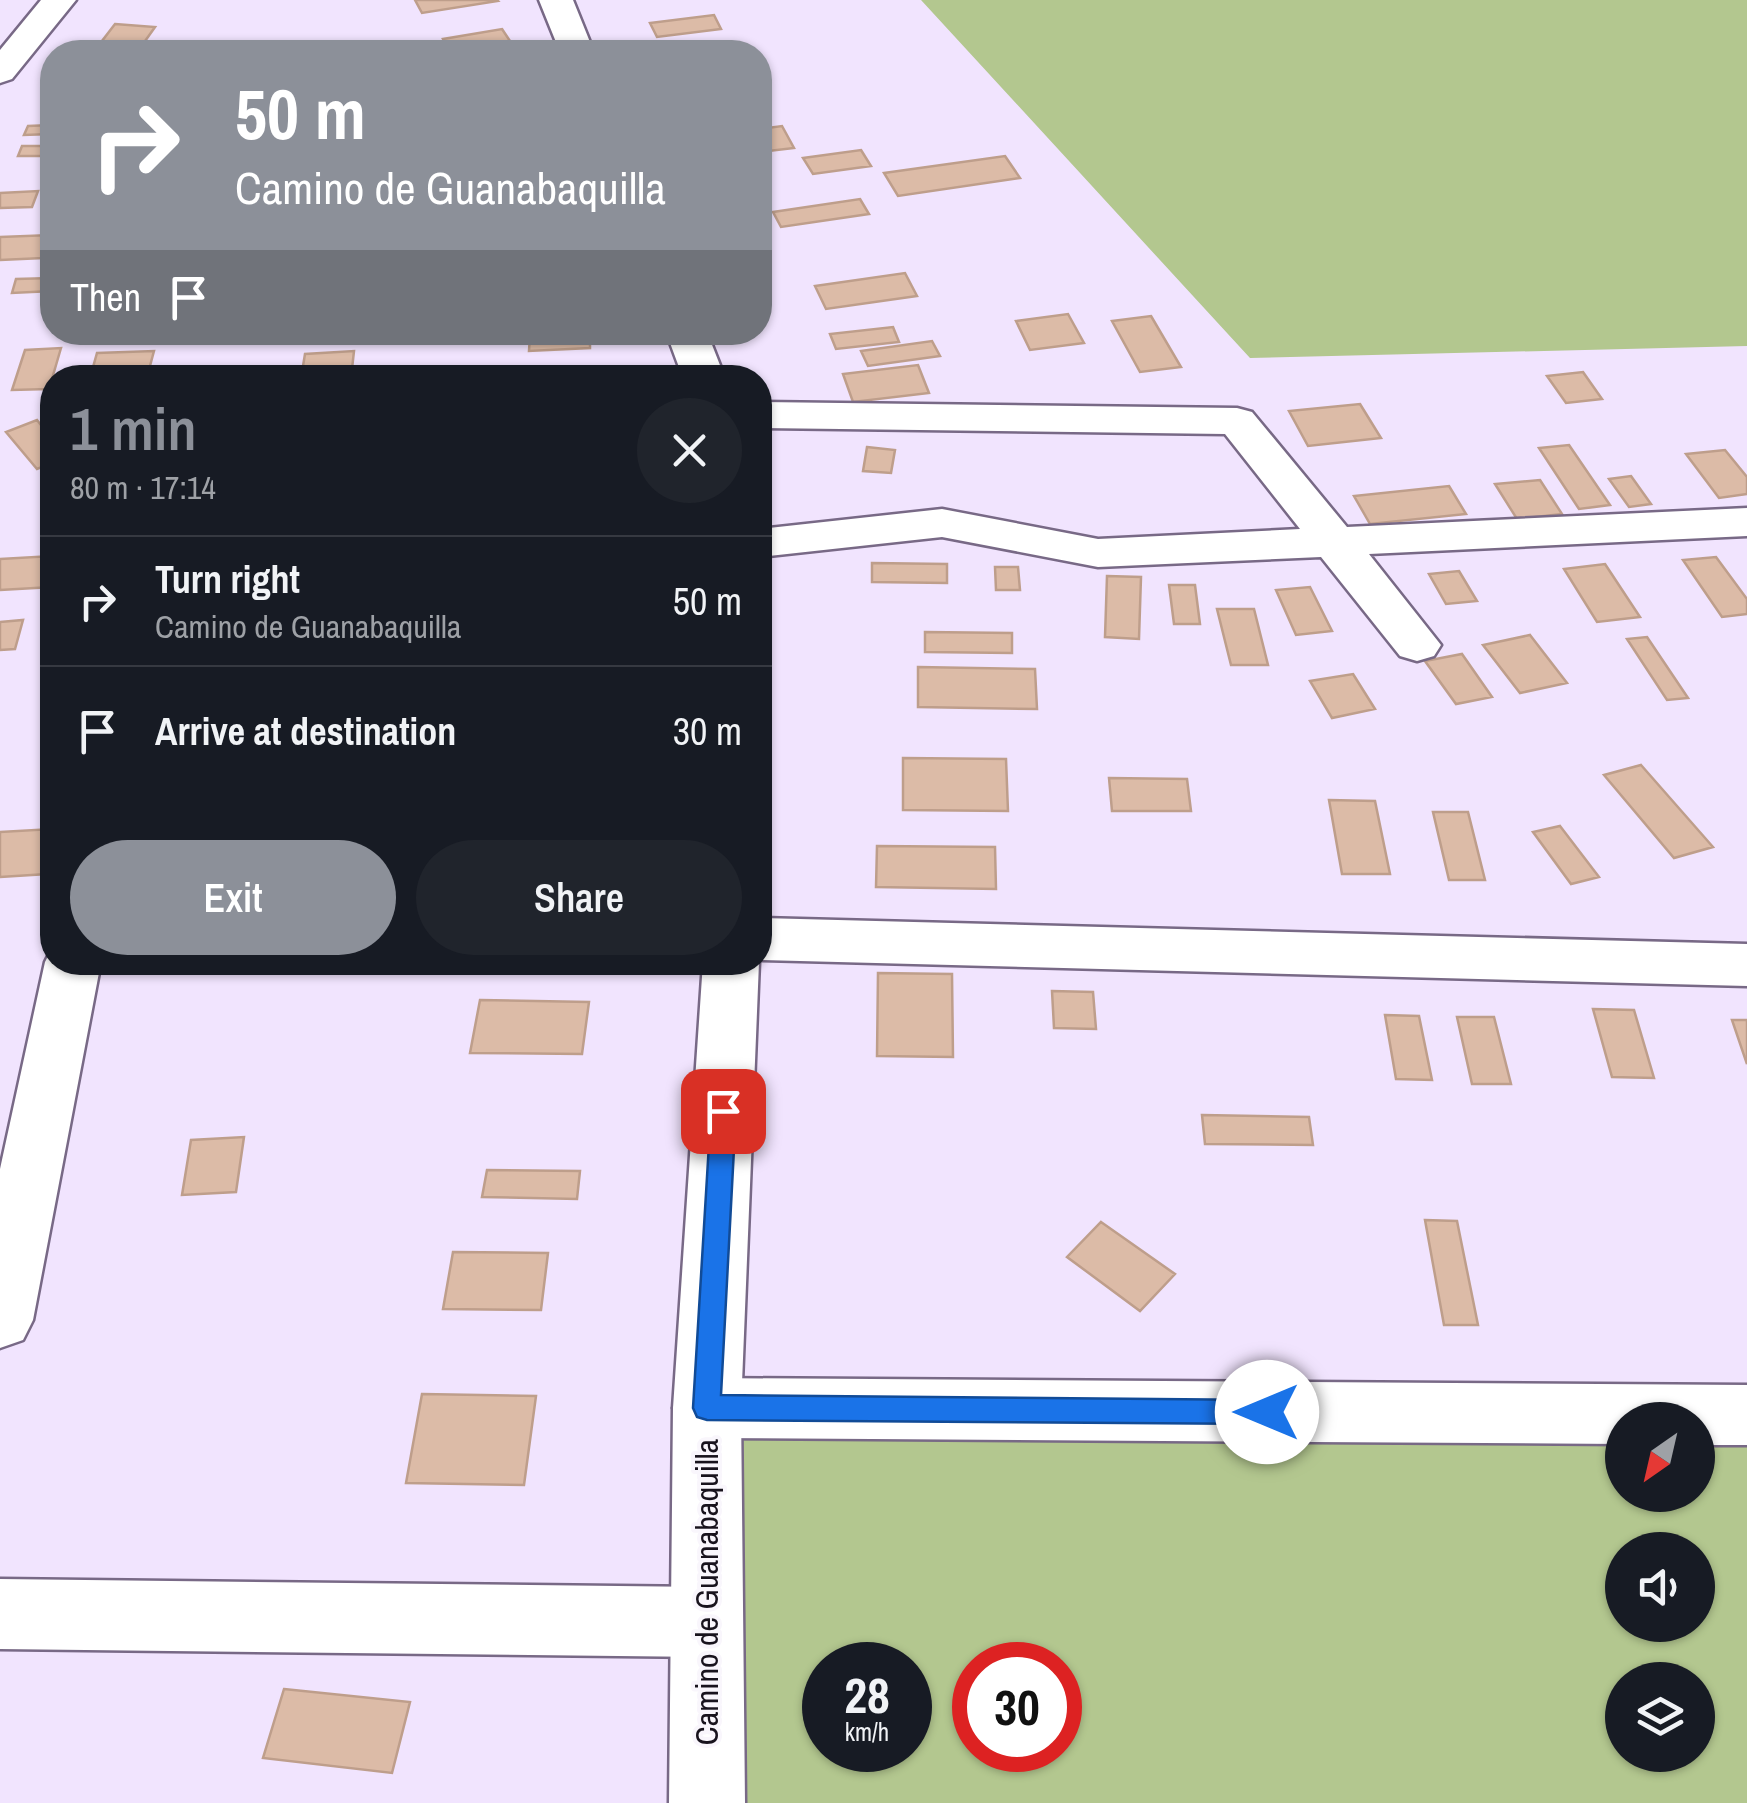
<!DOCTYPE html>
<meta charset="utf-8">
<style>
:root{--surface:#171b24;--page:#20242c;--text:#f1f3f6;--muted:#9ea1a6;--line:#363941;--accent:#8c9099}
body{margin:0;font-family:"Archivo Narrow",sans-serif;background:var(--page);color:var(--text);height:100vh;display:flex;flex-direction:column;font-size:38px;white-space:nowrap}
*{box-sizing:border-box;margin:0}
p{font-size:32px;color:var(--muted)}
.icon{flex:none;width:55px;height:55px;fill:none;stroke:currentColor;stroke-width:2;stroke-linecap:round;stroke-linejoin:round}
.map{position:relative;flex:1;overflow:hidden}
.sheet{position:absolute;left:40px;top:365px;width:732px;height:610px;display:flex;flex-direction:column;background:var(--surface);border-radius:40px;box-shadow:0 2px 8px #0004}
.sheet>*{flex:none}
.banner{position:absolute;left:40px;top:40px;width:732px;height:305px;border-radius:40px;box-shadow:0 2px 8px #0004;background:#8c9099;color:#fff;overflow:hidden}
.needle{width:65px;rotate:214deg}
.controls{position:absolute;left:1605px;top:1402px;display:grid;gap:20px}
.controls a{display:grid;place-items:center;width:110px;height:110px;border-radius:50%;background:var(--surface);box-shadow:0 2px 8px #0004;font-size:50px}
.speed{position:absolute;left:802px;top:1642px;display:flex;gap:20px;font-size:50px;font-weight:700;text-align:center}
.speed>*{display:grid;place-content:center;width:130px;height:130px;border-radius:50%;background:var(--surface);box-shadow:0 2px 8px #0004;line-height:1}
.speed small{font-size:25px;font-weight:400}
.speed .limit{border:15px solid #d22;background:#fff;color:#111}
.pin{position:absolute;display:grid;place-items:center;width:85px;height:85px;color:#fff;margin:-42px;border-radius:20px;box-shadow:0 5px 15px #0006}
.me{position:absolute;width:110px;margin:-55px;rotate:270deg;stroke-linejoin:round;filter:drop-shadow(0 0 8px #0008)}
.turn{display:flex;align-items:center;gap:35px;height:210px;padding:0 30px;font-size:45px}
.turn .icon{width:130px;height:130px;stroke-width:2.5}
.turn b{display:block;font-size:70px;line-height:85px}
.then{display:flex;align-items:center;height:95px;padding:0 30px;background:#0003;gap:20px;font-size:38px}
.round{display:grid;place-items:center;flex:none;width:105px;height:105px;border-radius:52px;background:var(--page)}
.head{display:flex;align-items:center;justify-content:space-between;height:170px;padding:0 30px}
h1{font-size:60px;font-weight:600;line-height:75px;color:var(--accent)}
.primary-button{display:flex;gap:20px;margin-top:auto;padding:20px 30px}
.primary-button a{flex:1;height:115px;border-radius:60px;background:var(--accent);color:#fff;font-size:40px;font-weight:600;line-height:115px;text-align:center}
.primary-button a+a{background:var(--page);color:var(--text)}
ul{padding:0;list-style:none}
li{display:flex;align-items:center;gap:30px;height:130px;padding:0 30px;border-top:2px solid var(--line)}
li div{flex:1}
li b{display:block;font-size:38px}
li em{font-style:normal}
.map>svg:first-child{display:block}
.green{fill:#b3c78f;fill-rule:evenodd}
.building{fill:#dcbba7;stroke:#be9e8b;stroke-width:2.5}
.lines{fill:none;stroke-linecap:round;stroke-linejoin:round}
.minor-casing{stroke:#786986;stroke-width:5}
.tertiary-casing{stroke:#786986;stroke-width:5}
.minor{fill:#fff;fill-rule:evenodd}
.tertiary{fill:#fff;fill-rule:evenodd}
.route{fill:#1a73e8;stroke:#114b97;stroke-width:2.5}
.labels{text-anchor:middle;stroke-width:8;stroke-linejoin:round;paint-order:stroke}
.near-street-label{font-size:32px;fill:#18131d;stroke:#f9f6fc}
</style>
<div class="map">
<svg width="1747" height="1803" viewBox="0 0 1747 1803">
<rect width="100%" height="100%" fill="#f1e4fe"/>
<path class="green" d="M921 0H1747V346L1250 358Z
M707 1408 1622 1427V1495H1698V1429L1747 1430V1803H707ZM1622 1550H1698V1625H1622ZM825 1665H910V1750H825ZM975 1665H1060V1750H975ZM1622 1680H1698V1755H1622Z"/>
<path class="building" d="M415 0H497L498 1 422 13Z
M714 15 721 29 657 37 650 23Z
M115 24 155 27 143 44 102 41Z
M502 29 512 44 450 52 443 39Z
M729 44 734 52 685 50Z
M52 125V134L24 135 28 126Z
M782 126 794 148 760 152V129Z
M22 146H52V156H18Z
M861 150 871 166 813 174 803 158Z
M1005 156 1020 178 898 196 884 173Z
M38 191 32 207 0 208V193Z
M860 199 869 214 781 227 773 212Z
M51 235 43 258 0 260V237Z
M905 273 917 296 826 309 815 286Z
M52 278V291L12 293 16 279Z
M1068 314 1084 343 1030 350 1016 321Z
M1151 316 1181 367 1140 372 1112 321Z
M893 327 899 342 836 349 830 334Z
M590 332V348L529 351 530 335Z
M932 341 940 356 868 366 861 351Z
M61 348 49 389 12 390 25 350Z
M154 351 147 377 90 378 97 353Z
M354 351 351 378H301L305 354Z
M918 365 929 393 853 402 843 374Z
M1583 372 1602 399 1566 403 1547 376Z
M1360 404 1381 438 1308 446 1289 411Z
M37 420 52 439V463L37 469 6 432Z
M1569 445 1610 505 1579 509 1539 448Z
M867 447 895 450 891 473 863 471Z
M1725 450 1747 477V494L1719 498 1686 454Z
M1631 476 1651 504 1629 507 1609 479Z
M1540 480 1562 514 1517 519 1495 484Z
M1449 486 1466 514 1370 524 1354 496Z
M52 556V587L0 590V559Z
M1716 557 1747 599V614L1722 617 1683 560Z
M872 563 947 564V583L872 582Z
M1605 564 1640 617 1597 622 1564 569Z
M995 567H1018L1020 590H996Z
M1459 571 1477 601 1446 604 1429 574Z
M1107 576 1141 577 1139 639 1105 637Z
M1169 585H1195L1200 624H1174Z
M1310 587 1332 631 1296 635 1276 590Z
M1217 609H1254L1268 665H1231Z
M23 620 15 649 0 650V622Z
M925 632 1012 633V653L925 652Z
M1530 635 1567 683 1520 693 1483 645Z
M1647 637 1688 698 1667 700 1627 639Z
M1462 654 1492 697 1456 704 1425 661Z
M918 667 1035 669 1037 709 918 707Z
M1353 674 1375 709 1332 718 1310 681Z
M903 758 1006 759 1008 811 903 810Z
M1641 765 1713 847 1674 858 1604 775Z
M1109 778 1187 779 1191 811H1112Z
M1329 800 1375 801 1390 874H1342Z
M1433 812H1468L1485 880H1449Z
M1560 826 1599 877 1571 884 1533 832Z
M52 829 47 874 0 877V832Z
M877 846 995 847 996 889 876 887Z
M878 973 952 974 953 1057 877 1056Z
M1052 991 1093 992 1096 1029 1054 1028Z
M480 1000 589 1002 582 1054 470 1053Z
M1593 1009 1634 1010 1654 1078 1612 1077Z
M1385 1015 1419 1016 1432 1080 1396 1079Z
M1457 1017H1494L1511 1084H1472Z
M1732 1020H1747V1064Z
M1202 1115 1309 1117 1313 1145 1205 1144Z
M244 1137 236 1192 182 1195 191 1140Z
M487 1170 580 1171 577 1199 482 1197Z
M1425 1220 1457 1221 1478 1325H1444Z
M1101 1222 1175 1274 1140 1311 1067 1257Z
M453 1252 548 1253 541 1310 443 1309Z
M422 1394 536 1396 524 1485 406 1483Z
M284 1689 410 1702 392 1773 263 1758Z"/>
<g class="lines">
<g class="minor-casing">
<path id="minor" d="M41 0H76L12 79 0 83V50Z
M760 402 1237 408 1252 412 1347 527 1747 508V536L1369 554 1441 645 1434 656 1417 661 1400 656 1321 557 1098 567 942 537 760 557V529L942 509 1098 539 1300 529 1225 434 760 428Z
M760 918 1747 944V986L760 960Z
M52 948V962H101L33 1320 23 1340 0 1348V1169L45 962Z
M707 1378 1747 1385V1445H1698V1420H1622V1444L707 1438 683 1429 673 1408 683 1387Z
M0 1579 706 1587 732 1597 742 1622 732 1647 706 1657 0 1649Z"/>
</g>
<g class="tertiary-casing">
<path id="tertiary" d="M539 0H573L594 52H560Z
M666 332H707L725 378H683Z
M703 962H759L741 1408 745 1803H669L673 1408Z"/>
</g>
<use href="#minor" class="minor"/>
<use href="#tertiary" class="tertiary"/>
</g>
<path class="route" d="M723 1101 732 1104 736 1111 721 1395 1267 1400 1277 1403 1281 1412 1277 1421 1267 1424 707 1420 697 1417 693 1408 711 1111 714 1104Z"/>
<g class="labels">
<g class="near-street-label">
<text transform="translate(707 1592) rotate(-90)" y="11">Camino de Guanabaquilla</text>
</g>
</g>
</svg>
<div class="controls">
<a><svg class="needle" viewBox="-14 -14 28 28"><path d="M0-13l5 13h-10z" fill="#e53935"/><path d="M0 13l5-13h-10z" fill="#9ea1a6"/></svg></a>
<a><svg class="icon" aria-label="sound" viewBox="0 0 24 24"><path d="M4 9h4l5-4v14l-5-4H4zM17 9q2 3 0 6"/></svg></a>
<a><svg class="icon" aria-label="layers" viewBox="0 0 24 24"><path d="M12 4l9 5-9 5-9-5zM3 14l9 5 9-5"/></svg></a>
</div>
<div class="speed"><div>28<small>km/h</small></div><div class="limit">30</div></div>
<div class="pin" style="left:723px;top:1111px;background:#d93025"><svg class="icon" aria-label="arrive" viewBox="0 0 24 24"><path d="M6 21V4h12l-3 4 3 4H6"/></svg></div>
<svg class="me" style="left:1267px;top:1412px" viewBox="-20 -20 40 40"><circle r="19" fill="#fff"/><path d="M0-13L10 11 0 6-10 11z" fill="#1a73e8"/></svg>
<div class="banner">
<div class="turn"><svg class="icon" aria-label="right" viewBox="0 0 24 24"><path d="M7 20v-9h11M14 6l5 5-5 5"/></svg><div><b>50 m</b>Camino de Guanabaquilla</div></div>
<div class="then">Then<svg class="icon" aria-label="arrive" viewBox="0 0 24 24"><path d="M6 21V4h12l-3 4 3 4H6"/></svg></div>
</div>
<section class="sheet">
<div class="head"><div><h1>1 min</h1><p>80 m · 17:14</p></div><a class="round"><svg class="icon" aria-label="close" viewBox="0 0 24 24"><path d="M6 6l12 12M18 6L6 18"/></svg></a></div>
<ul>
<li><svg class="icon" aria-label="right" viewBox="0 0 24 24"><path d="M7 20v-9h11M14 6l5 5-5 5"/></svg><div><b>Turn right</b><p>Camino de Guanabaquilla</p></div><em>50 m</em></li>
<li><svg class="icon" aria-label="arrive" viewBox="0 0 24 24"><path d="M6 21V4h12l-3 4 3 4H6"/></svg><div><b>Arrive at destination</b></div><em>30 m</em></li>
</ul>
<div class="primary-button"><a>Exit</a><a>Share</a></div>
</section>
</div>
